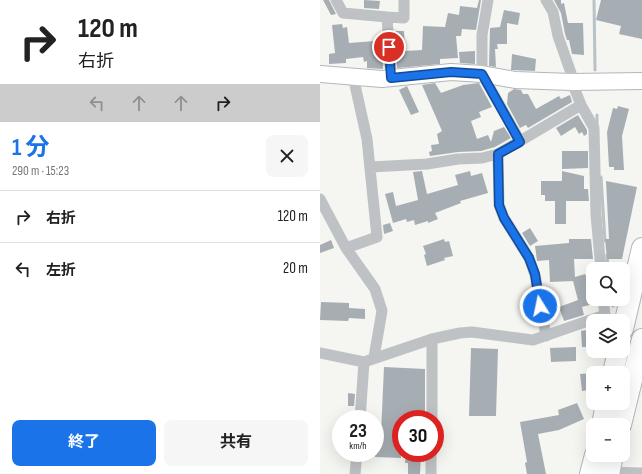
<!DOCTYPE html>
<html lang="ja">
<meta charset="utf-8">
<style>
:root{--surface:#fff;--page:#f6f6f6;--text:#222;--muted:#767676;--line:#e0e0e0;--accent:#1a73e8}
body{margin:0;font-family:"Sofia Sans Condensed","Noto Sans JP",sans-serif;background:var(--page);color:var(--text);height:100vh;display:flex;flex-direction:column;font-size:15px;white-space:nowrap}
*{box-sizing:border-box;margin:0}
p{font-size:13px;color:var(--muted)}
.icon{flex:none;width:22px;height:22px;fill:none;stroke:currentColor;stroke-width:2;stroke-linecap:round;stroke-linejoin:round}
.map{position:relative;flex:1;overflow:hidden}
.sheet{display:flex;flex-direction:column;background:var(--surface);width:320px}
.sheet>*{flex:none}
.hud{background:#fff;color:var(--text);overflow:hidden}
.controls{position:absolute;left:266px;top:262px;display:grid;gap:8px}
.controls a{display:grid;place-items:center;width:44px;height:44px;border-radius:8px;background:var(--surface);box-shadow:0 4px 16px #0002;font-size:20px}
.speed{position:absolute;left:12px;top:410px;display:flex;gap:8px;font-size:20px;font-weight:700;text-align:center}
.speed>*{display:grid;place-content:center;width:52px;height:52px;border-radius:50%;background:var(--surface);box-shadow:0 4px 16px #0002;line-height:1}
.speed small{font-size:10px;font-weight:400}
.speed .limit{border:6px solid #d22;background:#fff;color:#111}
.pin{position:absolute;display:grid;place-items:center;width:34px;height:34px;color:#fff;margin:-17px;border:2px solid #fff;border-radius:50%;box-shadow:0 1px 4px #0007}
.me{position:absolute;width:44px;margin:-22px;rotate:350deg;stroke-linejoin:round;filter:drop-shadow(0 0 3px #0008)}
.turn{display:flex;align-items:center;gap:14px;height:84px;padding:0 12px;font-size:18px}
.turn .icon{width:52px;height:52px;stroke-width:2.5}
.turn b{display:block;font-size:28px;line-height:34px}
.lanes{display:flex;align-items:center;height:38px;padding:0 12px;background:#0003;justify-content:center;gap:20px;direction:ltr}
.lanes .off{opacity:.35}
.round{display:grid;place-items:center;flex:none;width:42px;height:42px;border-radius:8px;background:var(--page)}
.overview{display:flex;align-items:center;justify-content:space-between;height:68px;padding:0 12px}
h1{font-size:24px;font-weight:700;line-height:30px;color:var(--accent)}
.cta{display:flex;gap:8px;margin-top:auto;padding:8px 12px}
.cta a{flex:1;height:46px;border-radius:8px;background:var(--accent);color:#fff;font-size:16px;font-weight:700;line-height:46px;text-align:center}
.cta a+a{background:var(--page);color:var(--text)}
ul{padding:0;list-style:none}
li{display:flex;align-items:center;gap:12px;height:52px;padding:0 12px;border-top:1px solid var(--line)}
li div{flex:1}
li b{display:block;font-size:15px}
li em{font-style:normal}
main{display:flex;flex:1;min-height:0}
.map>svg:first-child{display:block}
.lines{fill:none;stroke-linecap:round;stroke-linejoin:round}
.stream{stroke:#b8c2c7;stroke-width:3}
.building{fill:#a7aeb3}
.secondary-casing{stroke:#b3b7bb;stroke-width:18}
.highway-casing{stroke:#b3b6b9;stroke-width:22}
.street{stroke:#bec2c5;stroke-width:11}
.secondary{stroke:#fff;stroke-width:16}
.highway{stroke:#fff;stroke-width:20}
.route-casing{stroke:#114b97;stroke-width:10}
.route{stroke:#1a73e8;stroke-width:7}
</style>
<main>
<section class="sheet">
<div class="hud">
<div class="turn"><svg class="icon" aria-label="right" viewBox="0 0 24 24"><path d="M7 20v-9h11M14 6l5 5-5 5"/></svg><div><b>120 m</b>右折</div></div>
<div class="lanes"><svg class="icon off" aria-label="left" viewBox="0 0 24 24"><path d="M17 20v-9H6M10 6l-5 5 5 5"/></svg><svg class="icon off" aria-label="ahead" viewBox="0 0 24 24"><path d="M12 20V5M6 11l6-6 6 6"/></svg><svg class="icon off" aria-label="ahead" viewBox="0 0 24 24"><path d="M12 20V5M6 11l6-6 6 6"/></svg><svg class="icon" aria-label="right" viewBox="0 0 24 24"><path d="M7 20v-9h11M14 6l5 5-5 5"/></svg></div>
</div>
<div class="overview"><div><h1>1 分</h1><p>290 m · 15:23</p></div><a class="round"><svg class="icon" aria-label="close" viewBox="0 0 24 24"><path d="M6 6l12 12M18 6L6 18"/></svg></a></div>
<ul>
<li><svg class="icon" aria-label="right" viewBox="0 0 24 24"><path d="M7 20v-9h11M14 6l5 5-5 5"/></svg><div><b>右折</b></div><em>120 m</em></li>
<li><svg class="icon" aria-label="left" viewBox="0 0 24 24"><path d="M17 20v-9H6M10 6l-5 5 5 5"/></svg><div><b>左折</b></div><em>20 m</em></li>
</ul>
<div class="cta"><a>終了</a><a>共有</a></div>
</section>
<div class="map">
<svg width="322" height="474" viewBox="0 0 322 474">
<rect width="100%" height="100%" fill="#f5f5f1"/>
<g class="lines">
<path class="stream" d="M274 0 275 70
M277 115V126
M281 177 285 241
M287 255 288 269
M291 299 293 306"/>
</g>
<path class="building" d="M3 0H9L16 14 11 15Z
M44 0 60 1 59 9 44 8Z
M159 0H161L156 30 142 29 141 36H136L138 58 120 59V64L77 68 75 31H84L85 51 102 50 103 26 125 27 128 13 139 15 140 6 157 8Z
M234 0H241V4L244 3 248 23H263L264 55 252 54 249 40H247L245 34 241 13Z
M281 0H322V39L299 34 301 26 276 20Z
M184 10 200 13 198 25 187 23V44H177L178 49H175L176 67 169 66 170 28 180 27Z
M22 24 23 28 27 27 29 43 55 41V46L62 45 63 69 47 68V61L44 62 43 57 26 59V63L9 64V54L15 53 12 25Z
M155 51V64L140 63 139 52Z
M192 54 216 59 215 71 191 70Z
M115 83 121 93 143 85 159 83 172 107 159 112 161 117 151 121 157 139 168 135 171 142 174 131 184 127 191 138 175 147 161 151 138 152 110 156 109 152 112 151 111 145 119 144 117 134 122 131 102 85Z
M87 86 99 112 91 115 79 90Z
M194 89 201 90 203 94H208L216 109 239 96 241 99 250 95 252 102 208 128 206 125 200 128 187 104 188 93Z
M298 106 309 109 302 136 304 170H294V167H289L287 132 293 108 297 109Z
M258 115 267 130V134L264 136 262 132 259 134 255 127 241 136 236 128Z
M242 151H268V168L242 169Z
M102 171 107 194 138 185 135 175 150 171 151 176 162 173 168 193 140 201 141 203 115 213 118 219 108 223V221L95 225 94 220 87 222 86 219 73 223 65 194 73 192 76 206 98 200 93 172Z
M242 171 264 176V189H268L269 201H246V224H235V201H225V195H221V181H242Z
M286 181 317 187 302 259H287L285 239H289Z
M70 223 73 231 64 234 63 225Z
M210 228 218 241 210 246 202 233Z
M124 239 125 242 129 241 133 256 124 258 125 260 107 266 104 255 106 254 103 246Z
M249 239H271L273 259H254L255 277 265 274 267 278 273 276V304L262 307 264 315 244 321 239 307 258 300 253 281 230 282 229 260 217 261 215 246 249 243Z
M11 240 14 248 0 253V245Z
M1 302 29 303V308L45 309V319L29 318 28 321 0 320Z
M273 329V347H262L261 331Z
M256 347V361L231 362 230 348Z
M151 348 178 349 176 416H149Z
M64 367 105 369V419H81V458L55 457V433H61Z
M273 373V389L262 391 260 374Z
M28 393 35 394 34 406H28Z
M257 403 264 419 239 430 218 434 226 474H207L205 463 207 462 200 422 239 415 238 410Z
M86 453H101L100 474H88V463H85Z"/>
<g class="lines">
<g class="secondary-casing">
<path id="secondary" d="M0 74 62 79 131 72 162 74 195 80 252 82 322 81"/>
</g>
<g class="highway-casing">
<path id="highway" d="M303 329 322 248
M293 373 298 351
M282 425 286 403
M301 425 322 339
M270 474 275 455
M289 474 293 455"/>
</g>
<path class="street" d="M16 0 23 13 67 17
M168 0 162 35V74L200 141
M226 0 233 12 238 36 251 73 252 82 261 105 274 128 276 215 281 269
M71 77 67 17 84 18V0
M178 154 179 205 184 218 209 258 215 275 226 336
M51 167 107 164 138 159 162 158 178 154 261 105
M0 199 26 248 55 289 62 311 54 357
M26 248 57 237 47 139 33 76
M283 299 285 315 288 320
M0 353 44 362 112 339 140 333 152 332 213 340 285 315
M40 419 44 362
M112 419V339
M285 472 322 473
M35 474 37 453
M111 474V453"/>
<use href="#secondary" class="secondary"/>
<use href="#highway" class="highway"/>
</g>
<g class="lines">
<g class="route-casing">
<path id="route" d="M69 47 71 78 131 72 162 74 200 142 178 154 179 205 184 218 209 258 215 274 220 306"/>
</g>
<use href="#route" class="route"/>
</g>
</svg>
<div class="controls">
<a><svg class="icon" aria-label="search" viewBox="0 0 24 24"><circle cx="10" cy="10" r="6"/><path d="M15 15l6 6"/></svg></a>
<a><svg class="icon" aria-label="layers" viewBox="0 0 24 24"><path d="M12 4l9 5-9 5-9-5zM3 14l9 5 9-5"/></svg></a>
<a>+</a>
<a>−</a>
</div>
<div class="speed"><div>23<small>km/h</small></div><div class="limit">30</div></div>
<div class="pin" style="left:69px;top:47px;background:#d93025"><svg class="icon" aria-label="arrive" viewBox="0 0 24 24"><path d="M6 21V4h12l-3 4 3 4H6"/></svg></div>
<svg class="me" style="left:220px;top:306px" viewBox="-20 -20 40 40"><circle r="17" fill="#1a73e8" stroke="#fff" stroke-width="3"/><path d="M0-11L8 9 0 5-8 9z" fill="#fff"/></svg>
</div>
</main>
